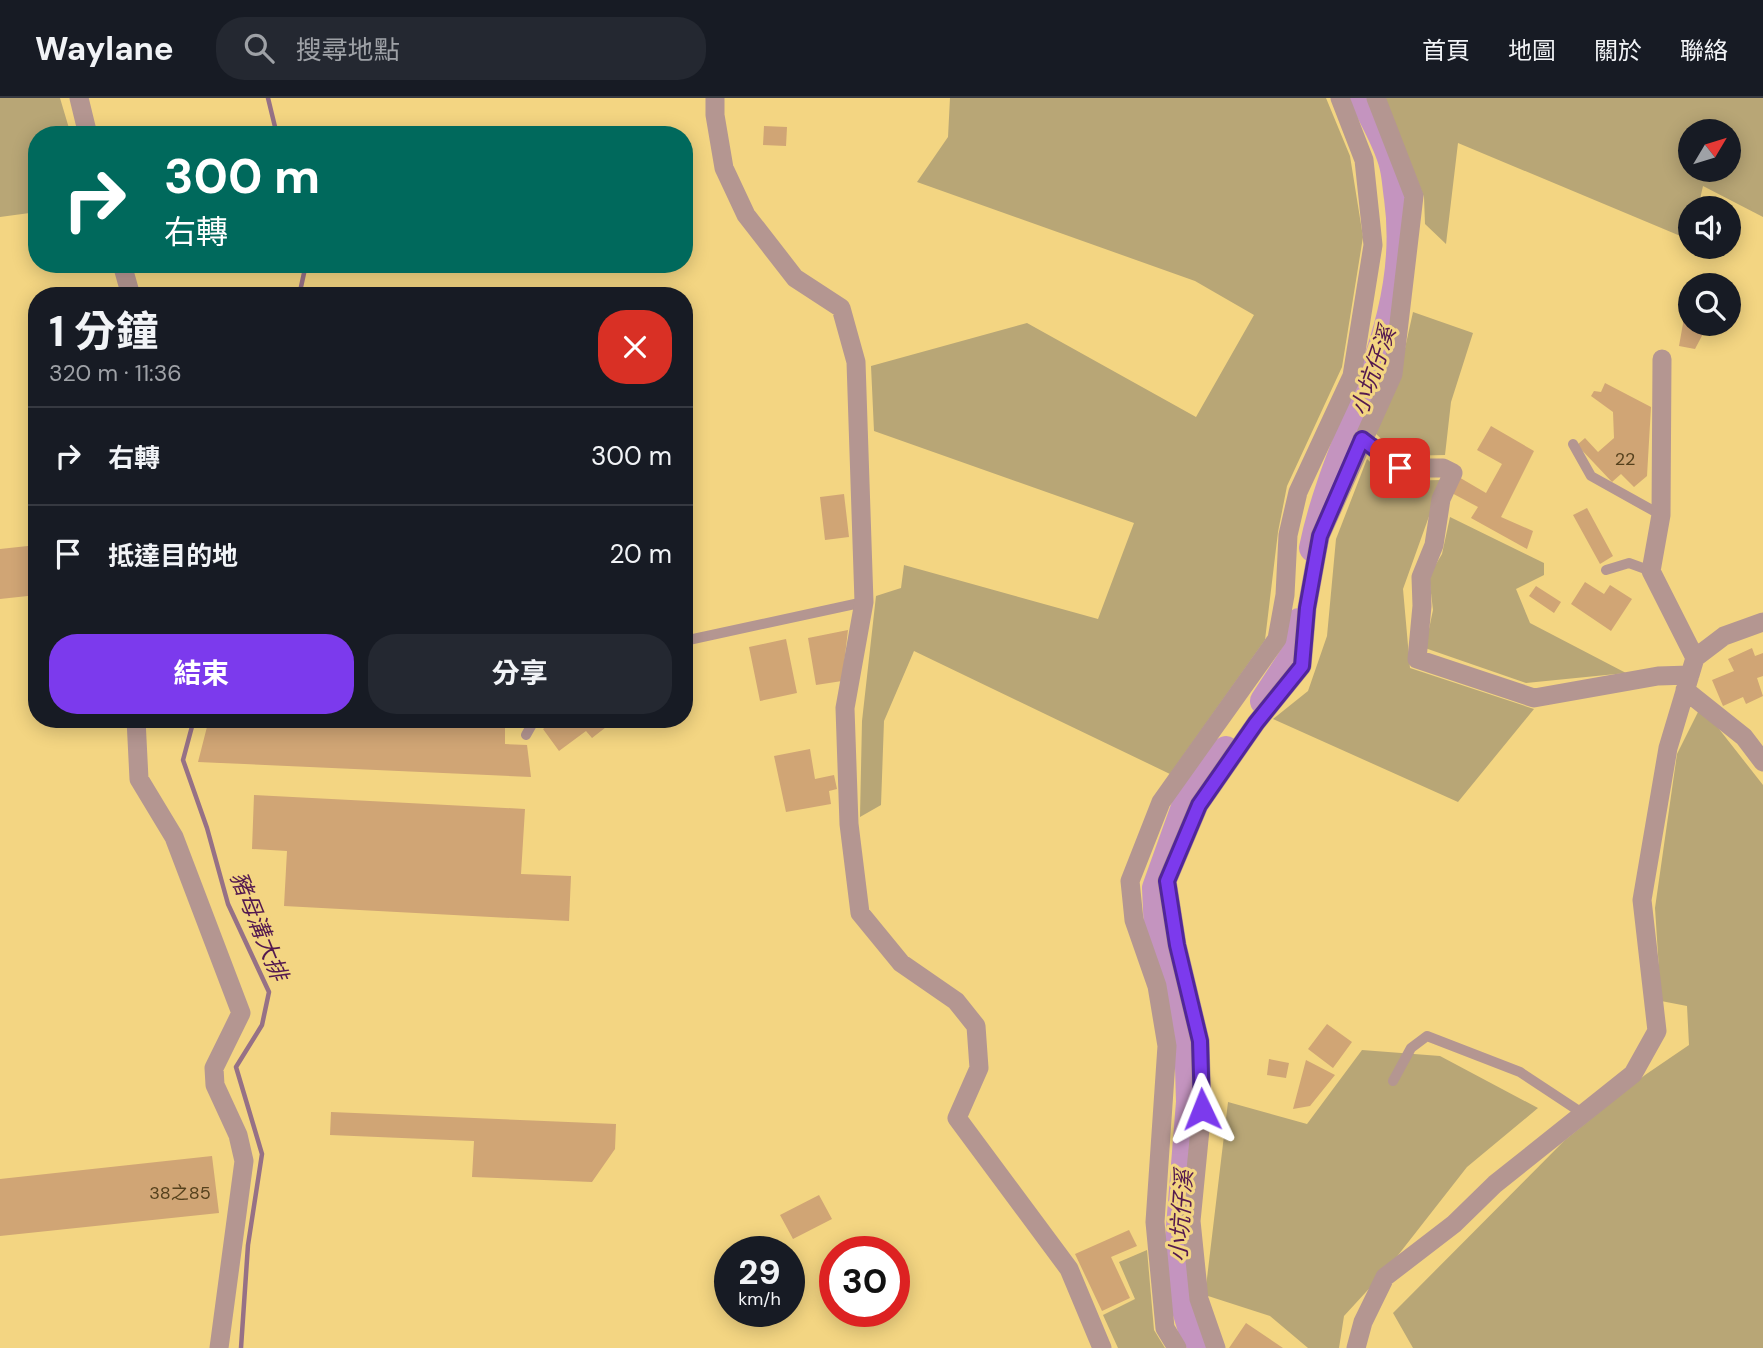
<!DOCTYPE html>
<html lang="zh-TW">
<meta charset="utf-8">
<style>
:root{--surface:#171b24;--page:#242831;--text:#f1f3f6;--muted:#9ea1a6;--line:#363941;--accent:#7c3aed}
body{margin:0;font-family:"DM Sans","Noto Sans TC",sans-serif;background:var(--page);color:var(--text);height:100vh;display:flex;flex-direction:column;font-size:26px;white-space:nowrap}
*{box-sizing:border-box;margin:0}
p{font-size:23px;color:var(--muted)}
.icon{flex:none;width:38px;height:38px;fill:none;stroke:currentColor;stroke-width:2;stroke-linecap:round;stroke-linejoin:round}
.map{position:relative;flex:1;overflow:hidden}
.details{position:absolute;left:28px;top:189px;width:665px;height:441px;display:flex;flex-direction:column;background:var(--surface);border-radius:28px;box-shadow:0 4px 18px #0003}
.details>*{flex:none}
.top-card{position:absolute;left:28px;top:28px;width:665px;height:147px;border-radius:28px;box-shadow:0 4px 18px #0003;background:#00695c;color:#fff;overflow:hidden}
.needle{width:46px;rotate:52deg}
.buttons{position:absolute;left:1678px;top:21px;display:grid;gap:14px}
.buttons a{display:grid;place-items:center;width:63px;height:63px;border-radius:50%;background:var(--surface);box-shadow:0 4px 18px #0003;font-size:35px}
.speed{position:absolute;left:714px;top:1138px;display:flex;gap:14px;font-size:35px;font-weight:700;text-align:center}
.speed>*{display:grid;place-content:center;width:91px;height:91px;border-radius:50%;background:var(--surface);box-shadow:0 4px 18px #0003;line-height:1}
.speed small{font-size:18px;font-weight:400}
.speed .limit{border:10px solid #d22;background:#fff;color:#111}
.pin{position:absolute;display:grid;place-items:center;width:60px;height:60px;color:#fff;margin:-30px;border-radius:14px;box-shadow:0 4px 10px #0006}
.me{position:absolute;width:77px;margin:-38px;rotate:358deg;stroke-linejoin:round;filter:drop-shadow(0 0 5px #0008)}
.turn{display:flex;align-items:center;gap:24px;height:147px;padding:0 21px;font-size:32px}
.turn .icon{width:91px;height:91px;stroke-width:2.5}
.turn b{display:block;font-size:49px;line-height:60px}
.round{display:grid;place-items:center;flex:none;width:74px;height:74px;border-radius:28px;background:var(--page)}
.summary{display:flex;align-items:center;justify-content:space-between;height:119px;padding:0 21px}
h1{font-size:42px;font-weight:700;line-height:52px}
.cta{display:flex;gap:14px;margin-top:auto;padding:14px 21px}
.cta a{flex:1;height:80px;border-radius:28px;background:var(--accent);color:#fff;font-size:28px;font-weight:700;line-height:80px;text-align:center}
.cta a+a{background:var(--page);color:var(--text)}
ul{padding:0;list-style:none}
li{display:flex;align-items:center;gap:21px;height:98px;padding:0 21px;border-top:2px solid var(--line)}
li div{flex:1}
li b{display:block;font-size:26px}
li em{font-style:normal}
header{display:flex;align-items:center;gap:42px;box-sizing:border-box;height:98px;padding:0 35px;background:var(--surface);border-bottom:2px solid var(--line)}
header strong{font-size:33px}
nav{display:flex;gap:38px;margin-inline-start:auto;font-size:24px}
.search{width:490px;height:63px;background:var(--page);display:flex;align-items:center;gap:18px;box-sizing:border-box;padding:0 24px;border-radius:28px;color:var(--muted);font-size:26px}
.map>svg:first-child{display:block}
.green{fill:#b8a676;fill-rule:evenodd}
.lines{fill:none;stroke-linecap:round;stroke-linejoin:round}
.stream{stroke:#967186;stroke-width:4.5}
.river{stroke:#c494bf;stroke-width:28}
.building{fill:#d0a575}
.lane{stroke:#b49691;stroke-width:10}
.street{stroke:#b49691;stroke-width:19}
.route-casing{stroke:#51269a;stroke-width:18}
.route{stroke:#7c3aed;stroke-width:12}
.labels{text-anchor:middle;stroke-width:6;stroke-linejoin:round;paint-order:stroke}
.number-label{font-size:18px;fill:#55411d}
.water-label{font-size:23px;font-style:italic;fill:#53194f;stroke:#f3d582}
</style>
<header>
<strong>Waylane</strong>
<div class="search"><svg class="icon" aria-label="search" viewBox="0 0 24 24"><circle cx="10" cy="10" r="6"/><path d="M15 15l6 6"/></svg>搜尋地點</div>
<nav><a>首頁</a><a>地圖</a><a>關於</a><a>聯絡</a></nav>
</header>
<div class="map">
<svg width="1763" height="1250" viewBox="0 0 1763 1250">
<rect width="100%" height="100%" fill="#f3d582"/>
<path class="green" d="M0 0H60L71 37H37V114L0 119Z
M950 0H1326L1350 58 1363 139 1342 269 1287 388 1278 434 1265 542 1170 676 914 553 884 623 881 707 860 719 862 623 876 498 901 490 904 467 1098 521 1134 425 874 333 871 268 1027 225 1196 319 1254 217 1195 183 917 84 948 39Z
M1385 0H1763V119L1703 88 1698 110H1690V142L1458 45 1446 146 1425 126 1424 99ZM1690 33H1729V72H1690Z
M1413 214 1473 235 1451 304 1445 357 1399 358 1374 334 1400 273Z
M1367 361 1391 383 1442 382 1403 491 1410 570 1534 611 1458 704 1273 621 1308 593 1327 538 1336 441Z
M1450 419 1544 465V477L1516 491 1530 525 1626 575 1526 585 1425 550 1433 512 1429 478 1442 456Z
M1701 608 1763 687V1250H1413L1393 1215 1564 1043 1645 977 1689 947 1687 908 1661 903 1655 810 1677 656Z
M1362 952 1440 958 1538 1010 1467 1069 1388 1170 1344 1218 1339 1250H1308L1270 1218 1205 1197 1228 1004 1307 1026Z
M1147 1152 1154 1232 1165 1250H1118L1103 1217 1135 1201 1119 1164Z"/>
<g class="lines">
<path class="stream" d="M268 0 277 37
M299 198 306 166
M194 621 183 662 207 730 228 806 269 894 262 927 236 969 262 1056 248 1147 241 1250"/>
<path class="river" d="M1313 450C1338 329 1416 230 1398 100 1396 88 1396 75 1392 63 1386 42 1373 20 1363 0
M1264 603 1296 554 1299 524
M1203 1250 1192 1232 1176 1179 1190 1004 1188 933 1158 833 1156 790 1185 709 1226 652"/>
</g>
<path class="building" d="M764 28 787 29 786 48 763 47Z
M1684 220 1705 232 1695 251 1679 248Z
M1605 285 1651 309 1647 378 1634 389 1621 376 1612 384 1577 347 1585 340 1598 354 1614 340 1613 314 1591 298 1594 293 1601 294Z
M1491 328 1534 353 1501 419 1533 433 1527 451 1471 420 1478 409 1448 393 1457 378 1486 395 1502 366 1477 352Z
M844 396 849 439 825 442 820 399Z
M1587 410 1613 458 1600 466 1573 417Z
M37 447V497L0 501V451Z
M1585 484 1604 496 1610 487 1632 501 1611 533 1571 506Z
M1536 488 1561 504 1554 515 1529 498Z
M848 532 842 583 816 587 808 540Z
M786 541 797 595 760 603 749 549Z
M1752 550 1755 558 1763 555V578L1757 580 1763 598 1746 606 1743 599 1723 608 1712 582 1734 573 1728 561Z
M209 621H505V646L527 647 531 679 198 664Z
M556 621H606L610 626 592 640 586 633 559 653 543 631Z
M810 651 815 681 834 677 837 691 829 693 831 706 786 714 774 658Z
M254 697 525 711 521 776 571 778 569 823 284 808 287 753 252 751Z
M1327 926 1352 944 1333 970 1308 951Z
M1269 961 1289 965 1286 980 1267 977Z
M1306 962 1335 977 1310 1008 1293 1011Z
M331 1014 616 1026 615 1051 592 1084 472 1079 474 1043 330 1037Z
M212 1058 219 1115 0 1138V1081Z
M819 1097 832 1121 793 1141 780 1117Z
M1129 1132 1137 1148 1111 1159 1130 1200 1102 1213 1075 1156Z
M1246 1225 1283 1250H1229Z"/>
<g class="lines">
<path class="lane" d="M1573 346 1591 378 1661 417
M1606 472 1629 465 1651 473
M684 543 864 504
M526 637 535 621
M1393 983 1411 950 1427 938 1520 974 1582 1015"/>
<path class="street" d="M79 0 88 37
M715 0V17L724 70 746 117 795 180 841 210 856 264 864 504 845 610 849 726 860 815 901 865 956 903 976 928 979 970 957 1020 1069 1171 1102 1250
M122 166 131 198
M1662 261 1661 417 1651 473 1695 560
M1362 341 1400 370H1443L1453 375 1441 401 1434 447 1421 479 1422 508 1417 561 1534 600 1658 578 1690 577
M1685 592 1744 639 1763 664
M136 621 139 681 174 739 241 915 214 970 215 987 238 1037 244 1063 219 1250
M1177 1250 1165 1230 1155 1124 1167 948 1157 888 1134 822 1130 783 1161 704 1277 541 1285 497 1288 437 1298 394 1352 278 1373 147 1364 62 1340 0
M1216 1250 1199 1201 1191 1123 1202 1011 1200 943 1177 847 1167 783 1199 707 1256 625 1302 568 1307 510 1320 438 1393 276 1414 98 1376 0
M1356 1250 1363 1224 1385 1179 1454 1126 1495 1086 1633 976 1657 933 1642 802 1668 650 1695 560 1724 538 1763 524"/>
</g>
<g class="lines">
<g class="route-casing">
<path id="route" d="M1202 1011 1200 943 1177 847 1167 783 1199 707 1256 625 1302 568 1307 510 1320 438 1362 341 1400 370"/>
</g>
<use href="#route" class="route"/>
</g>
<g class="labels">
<g class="number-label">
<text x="1625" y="367">22</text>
<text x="180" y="1101">38之85</text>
</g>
<g class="water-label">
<text transform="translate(1373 273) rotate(-71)" y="8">小坑仔溪</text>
<text transform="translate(259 828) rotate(68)" y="8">豬母溝大排</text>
<text transform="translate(1181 1118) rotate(-86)" y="8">小坑仔溪</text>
</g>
</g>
</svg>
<div class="buttons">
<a><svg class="needle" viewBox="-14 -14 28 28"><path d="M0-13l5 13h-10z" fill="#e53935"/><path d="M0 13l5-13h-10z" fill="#9ea1a6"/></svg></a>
<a><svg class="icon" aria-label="sound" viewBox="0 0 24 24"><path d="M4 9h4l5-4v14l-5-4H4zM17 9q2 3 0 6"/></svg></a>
<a><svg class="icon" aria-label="search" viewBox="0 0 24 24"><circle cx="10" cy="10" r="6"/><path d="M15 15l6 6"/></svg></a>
</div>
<div class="speed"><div>29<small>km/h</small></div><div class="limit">30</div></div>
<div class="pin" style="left:1400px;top:370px;background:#d93025"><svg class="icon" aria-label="arrive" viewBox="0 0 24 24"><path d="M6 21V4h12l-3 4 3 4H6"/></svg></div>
<svg class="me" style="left:1202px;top:1011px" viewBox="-20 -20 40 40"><path d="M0-17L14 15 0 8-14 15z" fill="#7c3aed" stroke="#fff" stroke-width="4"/></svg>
<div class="top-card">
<div class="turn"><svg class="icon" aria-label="right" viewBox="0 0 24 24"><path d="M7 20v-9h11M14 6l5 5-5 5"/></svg><div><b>300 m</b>右轉</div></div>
</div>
<section class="details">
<div class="summary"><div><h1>1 分鐘</h1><p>320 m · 11:36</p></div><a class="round" style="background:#d93025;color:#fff"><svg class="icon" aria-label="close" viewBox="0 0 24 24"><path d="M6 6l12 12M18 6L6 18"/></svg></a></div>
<ul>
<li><svg class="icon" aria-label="right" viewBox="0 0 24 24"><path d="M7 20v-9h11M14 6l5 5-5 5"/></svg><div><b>右轉</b></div><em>300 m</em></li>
<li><svg class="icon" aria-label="arrive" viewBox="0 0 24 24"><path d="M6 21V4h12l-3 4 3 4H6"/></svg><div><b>抵達目的地</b></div><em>20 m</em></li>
</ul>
<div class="cta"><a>結束</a><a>分享</a></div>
</section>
</div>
